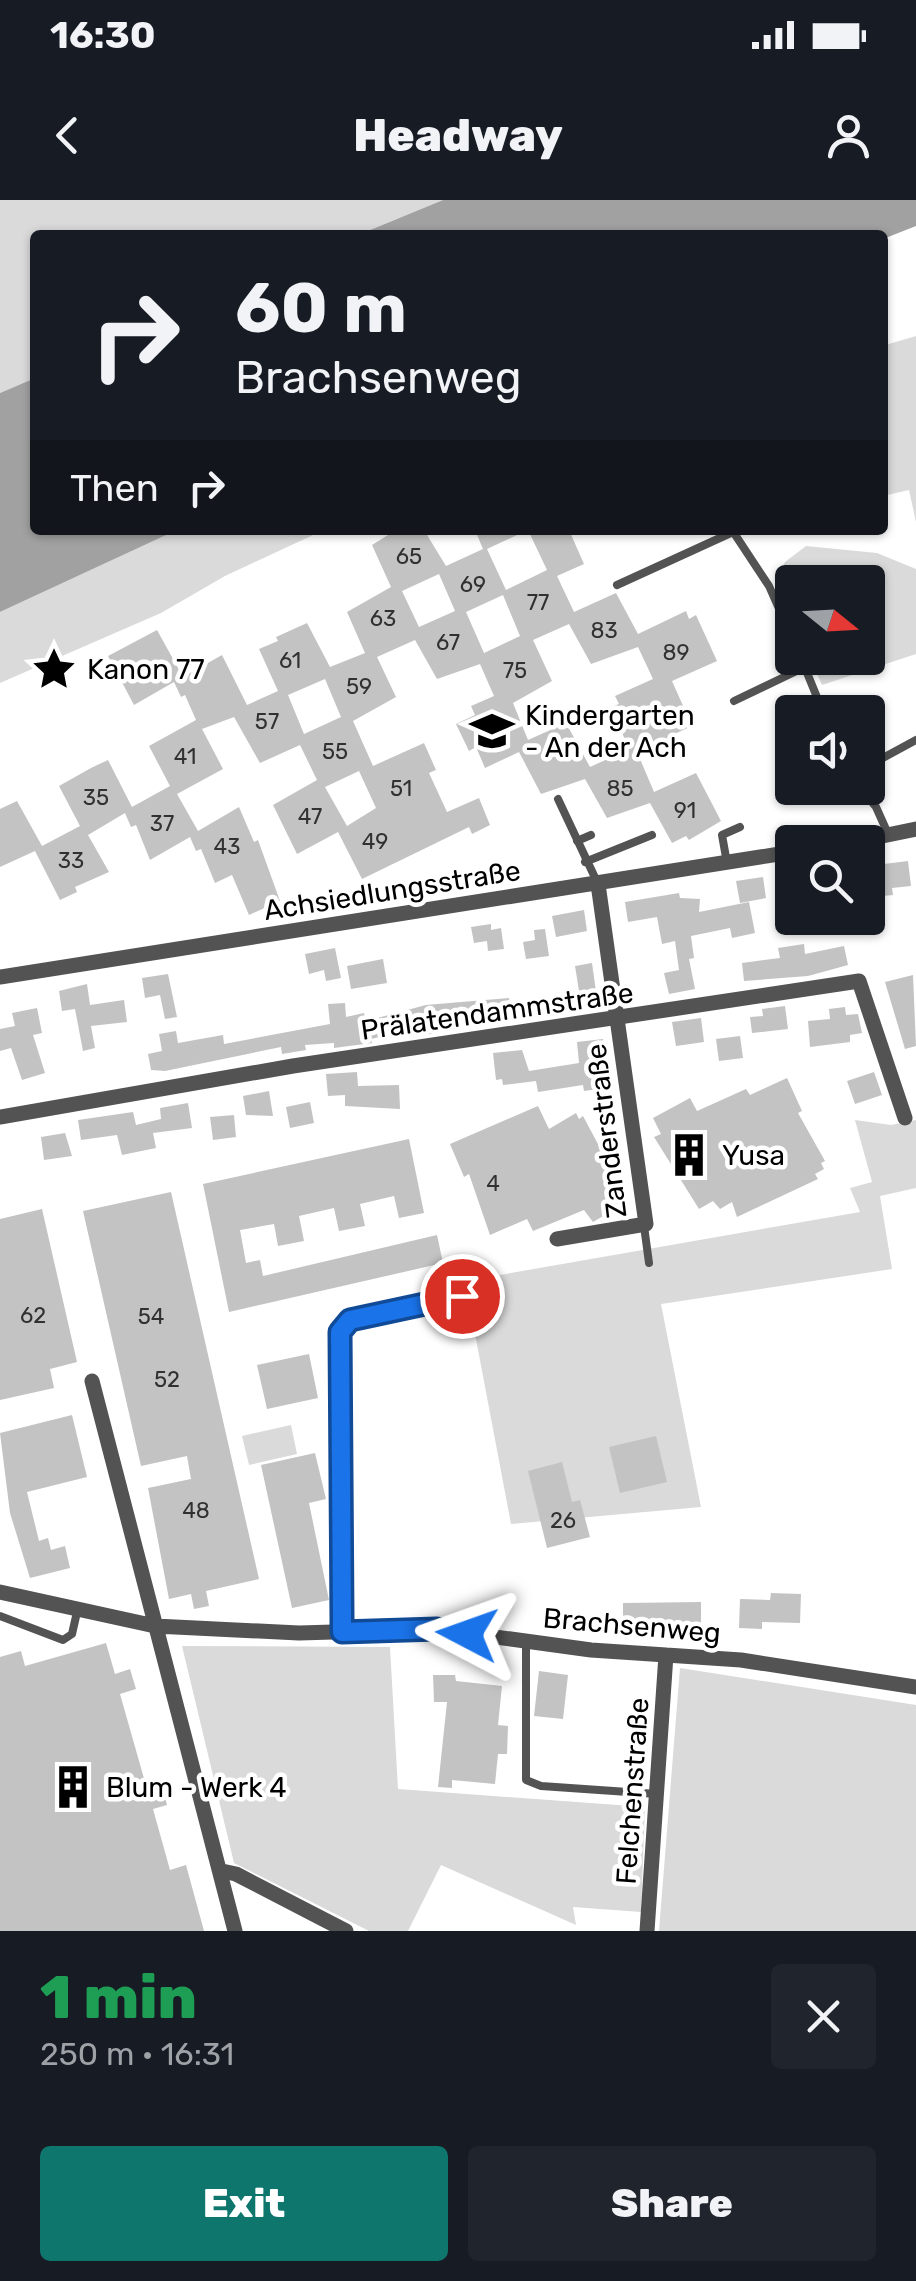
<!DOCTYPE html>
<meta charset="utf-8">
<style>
:root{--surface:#171b24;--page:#20242c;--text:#f1f3f6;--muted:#9ea1a6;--accent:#0f766e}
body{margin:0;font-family:Rubik,sans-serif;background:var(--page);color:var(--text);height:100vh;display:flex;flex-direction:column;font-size:38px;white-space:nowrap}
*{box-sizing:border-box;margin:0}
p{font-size:32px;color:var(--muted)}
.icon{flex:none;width:55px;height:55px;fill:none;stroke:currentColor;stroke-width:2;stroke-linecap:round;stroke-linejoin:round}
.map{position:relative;height:1731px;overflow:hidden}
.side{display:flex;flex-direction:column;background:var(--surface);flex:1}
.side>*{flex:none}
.banner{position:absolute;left:30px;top:30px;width:858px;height:305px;border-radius:10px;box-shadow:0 2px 8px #0004;background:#171b24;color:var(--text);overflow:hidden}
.needle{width:65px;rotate:108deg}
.buttons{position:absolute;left:775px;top:365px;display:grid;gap:20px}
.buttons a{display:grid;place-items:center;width:110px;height:110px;border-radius:10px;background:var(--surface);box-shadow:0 2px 8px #0004;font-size:50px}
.pin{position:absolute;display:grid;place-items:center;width:85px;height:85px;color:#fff;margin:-42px;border:5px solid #fff;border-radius:50%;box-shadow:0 2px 10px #0007}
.me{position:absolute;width:110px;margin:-55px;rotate:274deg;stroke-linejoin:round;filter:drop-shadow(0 0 8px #0008)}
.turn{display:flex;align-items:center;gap:35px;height:210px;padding:0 40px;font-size:45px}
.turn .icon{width:130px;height:130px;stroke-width:2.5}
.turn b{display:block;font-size:70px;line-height:85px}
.then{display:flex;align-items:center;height:95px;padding:0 40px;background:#0003;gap:20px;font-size:38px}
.round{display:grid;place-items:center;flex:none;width:105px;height:105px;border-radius:10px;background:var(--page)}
.head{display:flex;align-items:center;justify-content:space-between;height:170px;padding:0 40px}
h1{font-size:60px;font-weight:800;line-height:75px;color:#1e9e55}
.primary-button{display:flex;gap:20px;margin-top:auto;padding:20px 40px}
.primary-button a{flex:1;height:115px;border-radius:10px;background:var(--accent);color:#fff;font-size:40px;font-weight:800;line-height:115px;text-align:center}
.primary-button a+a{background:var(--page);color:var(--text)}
.status{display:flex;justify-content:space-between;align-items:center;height:70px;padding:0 50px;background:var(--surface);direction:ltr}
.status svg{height:28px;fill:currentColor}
header{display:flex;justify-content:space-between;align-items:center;height:130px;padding:0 40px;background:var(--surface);font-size:45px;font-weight:800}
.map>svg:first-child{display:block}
.green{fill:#dadada}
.water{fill:#a1a1a1}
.building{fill:#c3c3c3;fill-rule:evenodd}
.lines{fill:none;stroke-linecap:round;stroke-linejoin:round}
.lane{stroke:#535353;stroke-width:8}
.street{stroke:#535353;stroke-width:15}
.route-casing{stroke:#114b97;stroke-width:25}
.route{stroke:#1a73e8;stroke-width:18}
.labels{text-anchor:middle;stroke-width:9;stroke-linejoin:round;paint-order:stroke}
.number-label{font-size:22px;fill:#313131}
.poi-label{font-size:28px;fill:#000;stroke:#fff;text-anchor:start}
.street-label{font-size:28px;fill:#000;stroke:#fff}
</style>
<div class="status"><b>16:30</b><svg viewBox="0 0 49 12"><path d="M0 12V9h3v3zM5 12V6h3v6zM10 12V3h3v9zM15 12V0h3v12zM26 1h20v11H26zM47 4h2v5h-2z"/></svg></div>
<header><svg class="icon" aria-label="back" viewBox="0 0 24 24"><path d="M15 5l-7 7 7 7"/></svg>Headway<svg class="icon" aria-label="person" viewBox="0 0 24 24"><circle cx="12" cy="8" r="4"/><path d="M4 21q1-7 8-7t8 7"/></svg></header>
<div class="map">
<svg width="916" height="1731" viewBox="0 0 916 1731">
<rect width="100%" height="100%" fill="#fff"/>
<path class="green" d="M0 0H443L358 35H35V178L0 193Z
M916 136V322L909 290 883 296 882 146Z
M177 330H324L225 376 161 413 0 483V412Z
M806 346 877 353 916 369V454L822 485 810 458H868V382H792V419L775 379 785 362Z
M855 920 891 925 916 920V988L880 996 892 1069 661 1104 701 1307 511 1324 465 1081 860 1012 850 988 872 982Z
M291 1225 297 1254 249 1265 242 1236Z
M182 1446 390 1447 398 1589 645 1607 641 1712 573 1707 576 1725 441 1665 408 1731H369L234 1663Z
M680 1468 916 1505V1731H659Z"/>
<path class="water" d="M443 0H916V26L883 39 882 35H358Z
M35 178V330H177L0 412V193Z"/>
<path class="building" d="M396 330H424L446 366 483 349 475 330H528L487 349 506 390 547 370 528 330H569L584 364 557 376 574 412 616 393 638 434 686 411 689 419 696 415 717 461 672 481 692 526 670 536 673 543 640 559 654 592 696 573 721 621 689 640 686 636 672 643 650 603 607 618 585 579 541 594 519 552 485 568 476 547 469 551 456 524 475 515 471 506 494 496 480 464 437 479 415 440 377 457 396 497 353 521 373 566 424 543 436 570 429 573 447 612 479 598 490 625 472 634 469 627 362 679 338 632 297 654 273 605 317 580 300 545 260 563 234 517 202 529 223 569 177 594 198 631 239 607 254 642 258 640 280 701 249 715 232 675 215 683 201 649 196 651 190 637 150 660 136 625 131 627 125 613 88 635 109 672 75 687 77 692 60 700 35 651 0 667V609L17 601 42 646 80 626 59 586 91 568 108 560 132 607 170 586 149 546 196 520 185 495 181 497 174 482 134 505 108 456 157 430 183 477 222 455 247 505 278 491 259 449 278 441 276 437 307 423 330 467 365 453 347 412 391 387 372 345ZM439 374 455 411 419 427 402 391ZM503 395 520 436 484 453 466 412ZM569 424 591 464 638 447 653 479 615 496 619 504 611 507 629 549 590 567 566 523 528 540 513 503 552 481 533 440ZM325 479 341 517 304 534 288 495ZM359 571 376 608 347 626 325 587Z
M908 661 911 686 892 688 893 695 873 697 872 690 868 691V666Z
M763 677 766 698 740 703 736 681Z
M679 693 680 698 700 699 699 712 749 702 755 733 732 738 730 728 691 736 694 758 689 759 695 789 669 794 664 773 679 770 675 741 662 744 657 717 628 722 625 702Z
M584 710 587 731 556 737 552 716Z
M491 724V730L501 728 504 749 488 751 487 741 474 743 471 727Z
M545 729 549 756 526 759 523 742 535 740 534 730Z
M804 744 805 754 844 746 848 765 808 776 744 781 742 763 780 758 778 748Z
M335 748 341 778 326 781 324 770 309 774 305 754Z
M383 759 387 783 351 789 347 766Z
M592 763 598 806 570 809 568 792 579 791 575 766Z
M168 774 177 817 165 819 160 795 145 798 142 778Z
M913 775 916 846 905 849 885 782Z
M87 784 90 805 124 800 127 822 91 826 95 848 83 851 75 809 62 811 59 791Z
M509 798 512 818 437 828 438 833 407 837 406 831 371 839 372 843 334 848V843L305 845 306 850 282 854 281 847 165 871 151 870 148 854 162 851 159 834 176 831 178 843 223 835 224 844 330 824 328 804 345 803 346 817 364 813 366 821 426 805Z
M785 806 788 829 752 833 750 817 763 816 762 809Z
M845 807 846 815 858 814 862 833 850 835V842L810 847 808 821 830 819 829 809Z
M37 808 42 833 33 835 45 873 22 880 11 848 0 851V829L15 826 12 813Z
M701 818 704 842 676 846 672 822Z
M740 836 743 858 719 861 716 839Z
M603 839 605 888 584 891 583 885 538 892 536 881 503 885 502 879 496 880 493 853 522 850 529 871 579 863 577 842Z
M357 872 358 886 399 885 400 909 345 906V895L328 896 326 874Z
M874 872 882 895 855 904 847 881Z
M787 878 802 911 798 913 825 961 821 963 824 969 815 974 818 979 737 1017 732 1002 720 1009 713 1001 699 1009 654 937 661 934 653 918 690 898 697 911 746 889 750 895Z
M269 891 273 916 246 915 243 896Z
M310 902 314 923 290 928 286 907Z
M188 903 192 928 153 933 156 948 122 955 117 935 81 940 78 920 133 912 136 925 161 919 160 908Z
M538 906 549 929 576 913 579 919 583 916 599 946 604 943 616 963 612 965 625 989 620 992 626 1003 593 1022 584 1010 533 1031 527 1019 490 1035 469 974 464 977 450 944Z
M234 915 236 937 213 940 210 917Z
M65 933 72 956 44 960 41 937Z
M409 939 424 1013 399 1018 394 996 360 1004 365 1026 339 1031 334 1008 299 1016 304 1041 278 1046 274 1024 240 1030 246 1063 260 1060 263 1076 437 1035 443 1063 229 1112 203 984Z
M171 992 259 1379 206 1391 209 1406 194 1409 191 1394 169 1399 148 1288 191 1279 187 1256 141 1266 83 1011Z
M42 1009 77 1162 50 1169 54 1188 0 1200V1019Z
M309 1154 318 1198 267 1209 257 1165Z
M72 1215 87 1277 27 1292 39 1341 48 1338 51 1350 65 1346 70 1368 30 1378 10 1313 0 1233Z
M656 1236 667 1282 620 1293 609 1247Z
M315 1253 326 1299 309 1303 329 1400 292 1408 261 1265Z
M562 1262 572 1302 580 1300 590 1337 547 1348 528 1271Z
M771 1393 801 1394 800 1423 762 1422V1429L739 1428 740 1399 770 1400Z
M701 1402V1427H686V1433L623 1434V1403Z
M106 1443 115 1474 130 1469 136 1489 120 1494 147 1589 162 1585 167 1605 153 1609 170 1670 186 1665 204 1731H0V1457L21 1451 25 1466Z
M539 1471 568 1475 563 1519 534 1516Z
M433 1475H455L456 1481 502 1486 498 1525 508 1526 507 1554H498L495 1584 452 1580V1588L438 1587 447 1502H434Z"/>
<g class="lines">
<path class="lane" d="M732 330 769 386 792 438
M617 385 733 332
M801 458 823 512
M734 501 805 467
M868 566 916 540
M860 588 876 607 889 636
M558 599 598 684
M577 641 591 635
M585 662 652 635
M727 663 722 635 740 627
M644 1026 649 1063
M0 1416 63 1440 72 1434 77 1412
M526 1443V1580L541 1586 657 1594"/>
<path class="street" d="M853 642 916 629
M0 777 792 652
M0 917 293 866 859 781 905 918
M557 1039 646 1024 598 684
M92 1181 235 1731
M0 1392 155 1426 299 1433 437 1429 591 1450 741 1460 916 1487
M343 1432 340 1132 349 1120 462 1096
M222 1671 236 1674 346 1731
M647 1731 666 1455"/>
</g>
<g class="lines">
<g class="route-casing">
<path id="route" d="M462 1096 350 1120 340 1132 342 1419V1432L437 1429 467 1434"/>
</g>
<use href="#route" class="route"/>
</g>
<defs>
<g id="sight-bare" transform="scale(3.45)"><path d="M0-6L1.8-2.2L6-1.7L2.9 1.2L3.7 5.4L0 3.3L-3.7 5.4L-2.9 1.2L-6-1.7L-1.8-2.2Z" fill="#000" stroke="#fff" stroke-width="2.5" paint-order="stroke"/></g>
<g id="school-bare" transform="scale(3.45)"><path d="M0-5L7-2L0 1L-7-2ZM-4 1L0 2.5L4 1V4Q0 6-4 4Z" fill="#000" stroke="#fff" stroke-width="2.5" paint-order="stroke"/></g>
<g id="building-bare" transform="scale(3.45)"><path d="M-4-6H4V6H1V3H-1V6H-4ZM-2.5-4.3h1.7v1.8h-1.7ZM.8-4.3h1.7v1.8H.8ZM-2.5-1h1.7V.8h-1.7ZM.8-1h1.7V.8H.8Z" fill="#000" stroke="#fff" stroke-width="2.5" paint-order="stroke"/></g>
</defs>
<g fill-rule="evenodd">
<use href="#sight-bare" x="54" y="469"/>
<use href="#school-bare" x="492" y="531"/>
<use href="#building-bare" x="689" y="955"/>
<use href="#building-bare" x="73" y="1587"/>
</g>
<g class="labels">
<g class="number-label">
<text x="409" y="364">65</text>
<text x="473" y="392">69</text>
<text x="538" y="410">77</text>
<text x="383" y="426">63</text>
<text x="604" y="438">83</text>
<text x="448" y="450">67</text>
<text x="676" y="460">89</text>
<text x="290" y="468">61</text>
<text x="515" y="478">75</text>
<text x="359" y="494">59</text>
<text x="267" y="529">57</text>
<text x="335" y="559">55</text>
<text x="185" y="564">41</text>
<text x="401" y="596">51</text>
<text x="620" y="596">85</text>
<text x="96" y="605">35</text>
<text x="685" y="618">91</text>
<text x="310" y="624">47</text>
<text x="162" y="631">37</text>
<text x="375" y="649">49</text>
<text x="227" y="654">43</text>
<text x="71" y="668">33</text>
<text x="493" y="991">4</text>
<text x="33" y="1123">62</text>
<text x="151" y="1124">54</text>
<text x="167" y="1187">52</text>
<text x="196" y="1318">48</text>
<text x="563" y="1328">26</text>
</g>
<g class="poi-label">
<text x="87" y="479">Kanon 77</text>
<text x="525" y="525">Kindergarten<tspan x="525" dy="32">- An der Ach</tspan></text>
<text x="722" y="965">Yusa</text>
<text x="106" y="1597">Blum - Werk 4</text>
</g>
<g class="street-label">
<text transform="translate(392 690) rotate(-9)" y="10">Achsiedlungsstraße</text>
<text transform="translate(497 811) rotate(-8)" y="10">Prälatendammstraße</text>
<text transform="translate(606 931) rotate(-97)" y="10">Zanderstraße</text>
<text transform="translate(632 1425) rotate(5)" y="10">Brachsenweg</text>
<text transform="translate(632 1591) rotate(-86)" y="10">Felchenstraße</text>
</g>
</g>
</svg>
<div class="buttons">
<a><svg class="needle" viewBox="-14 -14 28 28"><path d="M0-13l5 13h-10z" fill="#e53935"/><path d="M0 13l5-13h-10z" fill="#9ea1a6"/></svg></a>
<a><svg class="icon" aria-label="sound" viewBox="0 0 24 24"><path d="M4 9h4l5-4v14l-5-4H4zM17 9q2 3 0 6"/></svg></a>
<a><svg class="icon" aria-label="search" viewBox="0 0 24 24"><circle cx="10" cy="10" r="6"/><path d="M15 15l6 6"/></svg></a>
</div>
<div class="pin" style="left:462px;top:1096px;background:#d93025"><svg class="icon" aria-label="arrive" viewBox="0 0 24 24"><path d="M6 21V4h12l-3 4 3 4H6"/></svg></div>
<svg class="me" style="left:467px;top:1434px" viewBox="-20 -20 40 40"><path d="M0-17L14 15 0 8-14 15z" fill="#1a73e8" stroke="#fff" stroke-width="4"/></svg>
<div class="banner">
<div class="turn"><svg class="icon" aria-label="right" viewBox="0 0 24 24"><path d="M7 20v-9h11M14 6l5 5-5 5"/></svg><div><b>60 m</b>Brachsenweg</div></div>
<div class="then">Then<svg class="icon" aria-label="right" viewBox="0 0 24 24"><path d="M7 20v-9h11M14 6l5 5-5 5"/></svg></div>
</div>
</div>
<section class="side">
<div class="head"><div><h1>1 min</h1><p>250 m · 16:31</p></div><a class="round"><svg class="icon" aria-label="close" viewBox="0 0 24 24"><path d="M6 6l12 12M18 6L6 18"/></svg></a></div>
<div class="primary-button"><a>Exit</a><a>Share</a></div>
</section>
